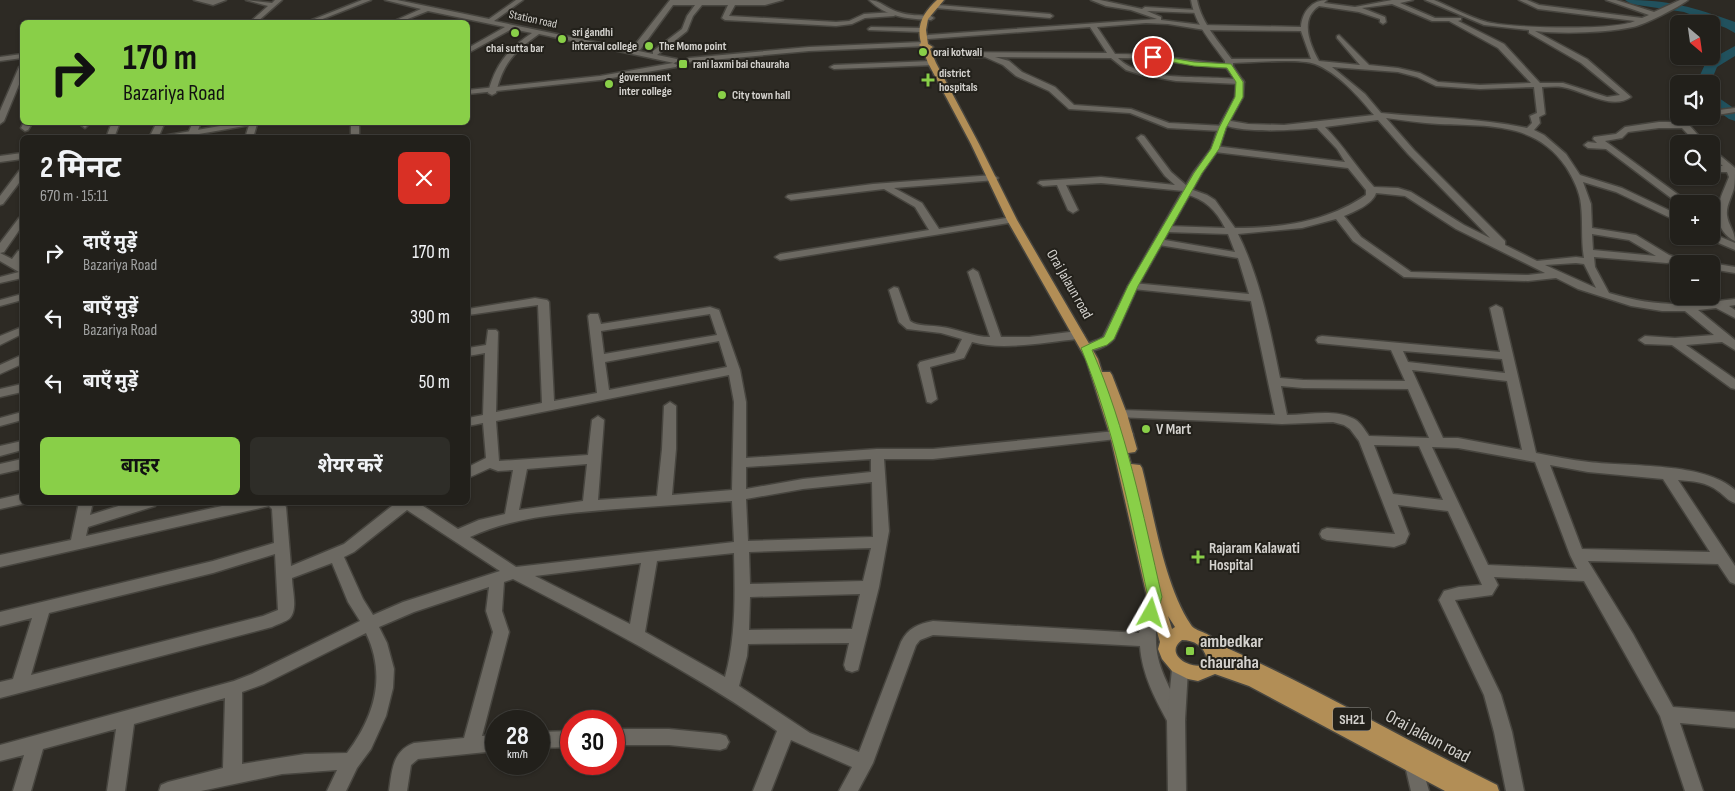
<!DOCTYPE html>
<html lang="hi">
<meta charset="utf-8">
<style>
:root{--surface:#22201b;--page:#2e2d28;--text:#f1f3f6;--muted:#a2a3a3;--line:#3f3e3a;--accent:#89cf48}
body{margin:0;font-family:"Sofia Sans Condensed","Noto Sans Devanagari",sans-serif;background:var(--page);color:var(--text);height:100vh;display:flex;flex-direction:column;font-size:19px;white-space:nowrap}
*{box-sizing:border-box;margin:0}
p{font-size:16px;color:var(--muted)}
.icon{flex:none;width:28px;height:28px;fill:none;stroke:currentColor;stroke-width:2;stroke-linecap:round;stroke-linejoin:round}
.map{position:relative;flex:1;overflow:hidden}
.drawer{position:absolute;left:20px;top:135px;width:450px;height:370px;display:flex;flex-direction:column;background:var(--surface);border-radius:8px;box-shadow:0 1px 4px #0004,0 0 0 1px var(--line)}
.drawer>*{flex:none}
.banner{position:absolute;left:20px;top:20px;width:450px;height:105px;border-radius:8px;box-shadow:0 1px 4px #0004,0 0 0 1px var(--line);background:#89cf48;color:#111;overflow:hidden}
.needle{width:32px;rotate:151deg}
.buttons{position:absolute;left:1670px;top:15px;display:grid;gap:10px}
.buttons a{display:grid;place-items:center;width:50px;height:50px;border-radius:8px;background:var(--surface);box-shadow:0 1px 4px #0004,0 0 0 1px var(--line);font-size:25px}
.speed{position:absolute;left:485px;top:710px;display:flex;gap:10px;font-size:25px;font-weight:700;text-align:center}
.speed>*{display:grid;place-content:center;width:65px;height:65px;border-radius:50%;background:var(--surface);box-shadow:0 1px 4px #0004,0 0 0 1px var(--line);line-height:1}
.speed small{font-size:12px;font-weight:400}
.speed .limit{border:8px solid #d22;background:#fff;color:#111}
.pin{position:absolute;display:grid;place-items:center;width:42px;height:42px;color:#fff;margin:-21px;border:2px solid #fff;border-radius:50%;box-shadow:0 1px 5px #0007}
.me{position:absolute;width:55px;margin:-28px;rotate:6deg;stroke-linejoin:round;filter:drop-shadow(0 0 4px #0008)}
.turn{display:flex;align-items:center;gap:18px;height:105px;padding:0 20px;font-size:22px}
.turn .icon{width:65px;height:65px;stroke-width:2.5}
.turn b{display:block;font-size:35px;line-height:42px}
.round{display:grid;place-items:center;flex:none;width:52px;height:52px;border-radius:8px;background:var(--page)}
.headline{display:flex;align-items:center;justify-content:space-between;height:85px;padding:0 20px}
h1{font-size:30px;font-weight:700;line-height:38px}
.button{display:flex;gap:10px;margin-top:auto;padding:10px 20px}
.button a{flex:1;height:58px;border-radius:8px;background:var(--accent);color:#111;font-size:20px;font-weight:700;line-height:58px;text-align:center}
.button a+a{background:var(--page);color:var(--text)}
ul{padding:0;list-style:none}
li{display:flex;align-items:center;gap:15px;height:65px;padding:0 20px}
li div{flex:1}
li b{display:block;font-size:19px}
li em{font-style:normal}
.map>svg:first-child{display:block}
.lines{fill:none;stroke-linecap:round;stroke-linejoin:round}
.river{fill:#21515d;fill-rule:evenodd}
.street-casing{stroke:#47453f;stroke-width:3}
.secondary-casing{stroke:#47453f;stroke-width:3}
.primary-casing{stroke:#47453f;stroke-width:3}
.street{fill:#6c6962;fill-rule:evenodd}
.secondary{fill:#6c6962;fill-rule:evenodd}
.primary{fill:#b28e56;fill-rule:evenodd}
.route{fill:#89cf48;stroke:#59872f}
.poi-dot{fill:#89cf48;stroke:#23211b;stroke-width:2}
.labels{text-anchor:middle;stroke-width:4;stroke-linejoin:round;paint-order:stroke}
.far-street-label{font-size:12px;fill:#d4d2ce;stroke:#23211b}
.far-poi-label{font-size:12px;font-weight:bold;fill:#d4d2ce;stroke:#23211b;text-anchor:start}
.shield{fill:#23211b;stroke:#9f9d98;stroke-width:1}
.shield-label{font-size:14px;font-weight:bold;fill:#d4d2ce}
.street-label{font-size:15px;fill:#d4d2ce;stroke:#23211b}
.poi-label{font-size:15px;font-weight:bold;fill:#d4d2ce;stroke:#23211b;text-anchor:start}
.near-poi-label{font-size:18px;font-weight:bold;fill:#d4d2ce;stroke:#23211b;text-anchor:start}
.near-street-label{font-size:18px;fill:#d4d2ce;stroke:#23211b}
</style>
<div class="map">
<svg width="1735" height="791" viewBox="0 0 1735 791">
<rect width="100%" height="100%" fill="#2d2a24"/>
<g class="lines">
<path class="river" d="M1625 0C1670 0 1693 7 1735 22V33L1726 28 1684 12 1631 4Z
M1735 46V56L1717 67 1710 84H1696L1706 62Z
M1711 94 1716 96 1735 109V121L1729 119 1711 106Z"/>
<g class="street-casing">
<path id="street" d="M194 0H226L213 5Z
M246 0 272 3 275 0H282L257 22H250L268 6Z
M362 0H371L315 22H307Z
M385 0H397L489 19 516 0H523L494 21 653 54V51L682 29 687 16 695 5H673L640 50H634V46L670 0H783L765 5H735L729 16 836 22 849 21 864 14 894 12 897 14 894 16 865 18 852 24 836 26 725 20 722 18 728 5H702L693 16 687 31 657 55 677 59 678 61 674 63 539 34C514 52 503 63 496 93L492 95 488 93C495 65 508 49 532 33L512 29 468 53V48L505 27 428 11 400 22H392L421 9Z
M1091 0H1100L1142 9 1145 7 1197 10 1200 12 1199 13 1147 11 1161 17V20L1202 25 1301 27C1302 12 1312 0 1327 0L1324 3 1355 7 1392 0H1413L1400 3 1435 18H1461V20L1458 21 1504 44 1540 83H1563L1607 97 1620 95 1581 63 1529 33V30L1484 25 1425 0H1434C1451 7 1469 17 1487 22 1511 28 1614 31 1635 21L1538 9 1519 0H1527L1539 5 1642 18 1649 15 1606 0H1616L1654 12 1680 0H1688C1679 7 1644 25 1633 27 1605 33 1562 34 1535 31L1587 59 1631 97C1611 111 1583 90 1562 87 1556 86 1549 87 1542 87L1545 114 1539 117 1540 123 1534 130 1544 135 1566 154 1580 175 1622 188 1679 215V222L1616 192 1583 182 1591 204 1592 228 1636 235 1669 255 1698 264 1671 262 1667 263 1594 257 1595 267 1609 293C1659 308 1685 305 1735 299V305L1729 306 1735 310V318L1716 308 1698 310 1735 340V350L1722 342 1686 345 1735 379V389L1731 388 1672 345 1645 344 1639 340 1645 336 1675 338 1714 335 1685 311H1662L1631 306 1578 289 1556 278 1528 281 1404 277 1353 241 1336 219 1302 228 1238 234C1260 278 1270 329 1280 378L1303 380 1405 381 1391 350 1318 343 1316 340 1318 337 1322 336 1500 352 1490 308 1496 305 1502 308 1536 453C1553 456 1571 460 1589 462 1630 467 1705 462 1735 490V503C1728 501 1724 495 1718 491 1707 482 1692 481 1678 480L1735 566V584L1730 582 1718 564 1588 561 1633 634 1673 707 1735 712V728L1680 723 1703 791H1685L1660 716 1584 581 1494 577 1498 585 1492 595 1455 600 1501 695 1512 732 1524 791H1506L1494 732 1484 695 1439 600 1444 591 1459 587 1482 585 1448 511 1398 505 1409 534 1405 543 1394 547 1327 540 1322 538 1320 534 1322 530 1327 528 1395 534 1359 441 1350 429 1344 425 1333 422 1282 424 1116 417 1115 414 1121 410 1275 415 1251 301 1133 289 1128 286 1133 283 1249 294 1238 258 1159 245 1154 242 1159 239 1235 252 1228 234 1167 232 1162 229 1167 226 1225 228C1216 210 1205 199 1185 194L1184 191 1101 183 1066 185 1078 210 1073 213 1068 210 1057 185 1043 186 1038 183 1040 181 1101 177 1175 185 1165 176 1137 138 1141 135 1144 136 1171 172 1187 186 1192 187 1193 190 1207 195 1215 200 1235 228C1281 228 1327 222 1366 195V190L1348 168 1215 152 1211 149 1215 146 1345 162 1337 149 1317 128C1297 130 1236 134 1221 123L1225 120 1248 124 1284 125 1374 115C1358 96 1338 73 1315 64 1298 58 1249 63 1229 63L1225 61 1229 59H1311L1301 31 1205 30 1168 24 1146 23 1097 27 1115 54C1153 54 1191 61 1229 64L1233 66 1229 68C1192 66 1156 58 1118 58 1143 84 1210 74 1243 80L1244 82 1240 84 1176 81 1142 75 1126 70 1111 58 995 57 1009 61 1022 72 1055 87 1074 105 1131 109 1169 123 1225 126V130L1222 131 1168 128 1130 113 1069 109 1049 91 1016 76 1003 65 985 57 934 56 930 54 934 52 1107 53 1090 27 928 39 924 37 928 35 1157 19 1131 10 1106 6ZM1392 4 1432 21H1449L1498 48 1531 83 1480 85 1438 82 1420 73 1398 68 1369 65 1339 35 1337 36V38L1360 65 1319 61C1310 45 1299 19 1319 6L1359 12 1380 19V22L1383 24 1386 22 1385 17 1362 8ZM1332 67 1398 72 1417 77 1436 86 1480 89 1534 87 1537 113 1530 116 1532 123 1527 128C1479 118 1430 118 1381 113L1365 94ZM1386 118C1403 120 1421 123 1439 124 1487 126 1536 122 1566 167 1573 178 1580 192 1581 205 1583 222 1581 241 1584 258L1576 257 1537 261 1505 245V241L1414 150ZM1378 120 1408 154 1490 238 1464 225 1411 192 1398 188 1374 187C1356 167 1344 146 1325 127ZM1376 193 1405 196 1456 229 1545 273 1528 275 1411 272 1361 237 1344 216C1354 212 1373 204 1376 193ZM1592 234 1629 240 1656 256 1593 250ZM1576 263 1584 264 1596 288 1545 265ZM1403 351 1502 359 1505 373 1408 362ZM1412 370 1507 381 1522 450 1458 438H1443ZM1281 386 1303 388 1408 389 1429 438 1369 436C1364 429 1360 421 1352 418 1334 409 1307 415 1287 415ZM1374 445 1419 446 1443 500 1393 494ZM1432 447 1458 448 1535 462 1570 555 1577 569 1488 565ZM1550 465 1588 472 1663 479 1710 552 1582 549Z
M938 5 1050 14 1053 16 1050 18 936 8 935 7Z
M871 27 921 28 924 30 921 32 869 30 868 29Z
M22 54V58L0 61V57Z
M932 61H935V65L834 69 830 67 834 65Z
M19 67H22V77L4 121 0 124V111Z
M1735 108V112L1711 116H1710L1711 111Z
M1692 116H1705L1689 122 1690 126 1706 144H1697L1682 128H1659L1628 132 1622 138 1605 141 1691 204H1679L1606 149 1588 148 1584 145 1588 142 1597 143 1593 139 1594 137 1616 134 1625 127 1659 122H1681L1682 119Z
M24 122H33L28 130 25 131 21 128Z
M82 122H91L85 128 81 125Z
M112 122H120L114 138H106Z
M157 122H165L158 138H149Z
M193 122H201L195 138H186Z
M250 122 257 124 253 138H245Z
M351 122H359V138H351Z
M1711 148 1735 168C1735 175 1735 182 1734 188 1732 197 1726 205 1727 215 1728 225 1735 231 1735 241 1730 239 1726 235 1723 231 1711 213 1722 195 1729 177L1727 172H1711V166H1723L1711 156Z
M1678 166 1679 172 1675 171V167Z
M22 170V179L3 204 0 205V196L19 171Z
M993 175 998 178 996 180 894 188 922 203 939 229 1012 217 1015 218V222L780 260 775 257 780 254 929 230 915 207 884 189 791 200 786 197 788 195 873 184Z
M22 217V226L4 252 0 253 12 259 18 251 22 250V259L19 263 22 266V278L0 283V277L19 272 0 261V243L19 218Z
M1711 233 1735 243V250L1707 238 1706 236H1711Z
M1711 263 1735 267V273L1711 269V264H1707Z
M973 269 978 272 1001 337H1029L1078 331 1084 335 1078 339C1047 342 1002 351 972 342L964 358 930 367 937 399 931 403 927 402 918 365 920 362 955 353 962 339 941 333 907 329 899 322 889 290 894 287 898 288 910 321C918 327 932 325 942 327 958 329 973 337 990 337L968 272Z
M22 294V300L0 306V300Z
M535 298 547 300 549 302 554 401 597 393 588 316 590 314H598L601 324 710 307 719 310 740 370 746 402V458L877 449H933L1126 430 1131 431 1133 434 1131 437 1126 438 933 459H884L889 531 879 587 858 670 852 672 846 670 844 665 849 643 748 644 747 656 739 686 810 733 859 752 901 642C908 628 918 624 933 621L1139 633 1147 597 1150 593 1155 591 1160 593 1163 597C1146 655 1162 670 1185 720L1182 726 1176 728 1170 726C1156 701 1142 675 1140 646L933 635 920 640 916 645 873 763 858 791H839L852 767 791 740 771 791H753L777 731C693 673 604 626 513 579L504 582 502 611 509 632 482 736 496 735V751L418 759 411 765 407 791H389C392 771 392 751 414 743L464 738 493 632 486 611 489 587 414 612 379 627 387 643 394 669 393 688 386 716 371 749 357 768 346 791H327L337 770 282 774 201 791H159L161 785 168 782 223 768 225 698 134 724 125 791H107L116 729 43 749 31 791H13L24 755 0 761V745L234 681 252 674 360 621 348 602 332 563 292 578C292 589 298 609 290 618 286 622 277 624 272 627L0 698V682L13 679 32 618 0 626V612L213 561 274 543 272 509 269 506 0 567V555L71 540 79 502H93L90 515 131 502H157L155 506 88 527 86 536 240 502H283L286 507 291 566 344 544 397 502H417L458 529 479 520 505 514 513 470 498 471 490 468 468 478V467L486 458 483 423 468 426V418L483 415 485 353 468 356V348L486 345 488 330H496L498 332 496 412 542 403 538 305 468 315V309ZM710 314 717 335 604 354 601 331ZM719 341 727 367 609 390 605 362ZM729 375 734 402 732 490 672 495 676 449V406L670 402 664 406 662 449 657 496 598 500 604 420 598 416 592 420 588 455 499 461 496 421ZM871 459V472L803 479 746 489V467ZM587 464 583 501 519 510 527 469ZM872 482 873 537 748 541 746 499 803 489ZM732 501 734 542 516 567 470 537C516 516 567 513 617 509 655 506 694 504 732 501ZM407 510 500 571 403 602 373 615 363 599 344 557 354 552ZM871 548 863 581 750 584 749 552ZM734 553C735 595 736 637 725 677L645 632 657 561ZM275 554 278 610 263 616 31 675 49 613 213 573ZM641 563 630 624 535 576ZM860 594 852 629 749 630 750 597ZM366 633C387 677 374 717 347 753L305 754 242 764V692L264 684Z
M22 327V334L0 345V336Z
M22 355V364L0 374V365Z
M22 384V392L0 397V389Z
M22 412V420L0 426V418Z
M22 441V450L0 456V446Z
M22 459V469L0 474V464Z
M22 494V502L27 503 0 509V499Z
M614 729H669L720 734 726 736 729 742 726 748 720 750 669 745H614Z
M571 731V747L539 748V732Z
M1414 757 1420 760 1429 791H1411L1405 766 1408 760Z"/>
</g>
<g class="secondary-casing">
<path id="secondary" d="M869 0C880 0 887 9 898 12 909 16 920 15 931 16L934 18 931 20C908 19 886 17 869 0Z
M1191 0H1197C1202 24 1219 42 1233 61V66L1244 82 1243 97 1226 128 1219 149 1202 173 1138 286 1114 339C1107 347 1092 353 1082 351L1080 348C1085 342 1096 342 1103 337L1128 286 1193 173 1211 149 1218 128 1235 97 1236 82 1225 66V61C1211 42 1195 24 1191 0Z
M923 42H926V46L809 51 689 62 685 60 689 58 809 47Z
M673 63 677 65 676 67 600 80 468 94V90L600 76Z
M243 122H268L176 138H151Z
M22 153V159L0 162V156Z
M1180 662 1186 664 1188 669 1185 720 1186 791H1168L1167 720 1172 669 1174 664Z"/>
</g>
<g class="primary-casing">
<path id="primary" d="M937 0H944L928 19 926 30 928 44 933 47 930 49 936 63 979 144 1017 220 1098 359 1102 372H1110L1112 375 1127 414 1137 449 1135 452 1128 453 1131 464 1140 465 1142 468C1154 515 1164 585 1191 625 1195 632 1210 631 1218 644 1313 686 1403 739 1497 785L1499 791H1445L1249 686 1215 674 1198 681 1188 679 1172 671 1162 659 1158 649 1160 642 1147 597 1110 435 1086 359 1007 220 971 144 928 63 922 47 919 45 921 43C916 24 924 12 937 0ZM1168 616 1175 627 1172 629ZM1182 640C1194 640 1204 646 1207 659L1202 665C1188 669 1164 653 1182 640Z"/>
</g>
<use href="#street" class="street"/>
<use href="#secondary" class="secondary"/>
<use href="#primary" class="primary"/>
</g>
<path class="route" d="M1153 55 1194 62 1231 64 1243 82V97L1226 128 1219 149 1202 173 1138 286 1114 339 1107 345 1092 350C1126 429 1143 513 1162 597L1156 617 1151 619 1146 617 1143 613 1148 597C1130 513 1114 428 1081 348L1104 337 1128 286 1194 173 1211 149 1219 128 1235 97 1236 82 1227 68 1194 66 1151 58V55Z"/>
<g class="poi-dot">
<circle cx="515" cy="33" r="5"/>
<circle cx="562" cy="39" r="5"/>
<circle cx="649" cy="46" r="5"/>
<circle cx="923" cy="52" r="5"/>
<rect x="678" y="59" width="10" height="10" rx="2.5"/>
<path d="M925.5 72.5h5v5h5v5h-5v5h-5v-5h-5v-5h5z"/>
<circle cx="609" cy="84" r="5"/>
<circle cx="722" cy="95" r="5"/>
<circle cx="1146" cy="429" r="5"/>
<path d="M1195.5 549.5h5v5h5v5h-5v5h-5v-5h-5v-5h5z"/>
<rect x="1185" y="646" width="10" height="10" rx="2.5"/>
</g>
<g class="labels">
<g class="far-street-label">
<text transform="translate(533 19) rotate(12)" y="4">Station road</text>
</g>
<g class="far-poi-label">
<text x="572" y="36">sri gandhi<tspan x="572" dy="14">interval college</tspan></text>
<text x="659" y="50">The Momo point</text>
<text x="515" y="52" text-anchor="middle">chai sutta bar</text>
<text x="933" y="56">orai kotwali</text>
<text x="693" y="68">rani laxmi bai chauraha</text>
<text x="939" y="77">district<tspan x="939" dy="14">hospitals</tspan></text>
<text x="619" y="81">government<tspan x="619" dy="14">inter college</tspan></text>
<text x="732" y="99">City town hall</text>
</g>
<rect class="shield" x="1333" y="707.5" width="38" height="23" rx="4"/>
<g class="shield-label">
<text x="1352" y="724">SH21</text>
</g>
<g class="street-label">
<text transform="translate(1070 284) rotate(60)" y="5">Orai Jalaun road</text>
</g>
<g class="poi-label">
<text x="1156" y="434">V Mart</text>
<text x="1209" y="553">Rajaram Kalawati<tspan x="1209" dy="17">Hospital</tspan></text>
</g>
<g class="near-poi-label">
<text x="1200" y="647">ambedkar<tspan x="1200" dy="21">chauraha</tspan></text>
</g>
<g class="near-street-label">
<text transform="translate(1428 736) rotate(28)" y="6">Orai Jalaun road</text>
</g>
</g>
</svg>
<div class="buttons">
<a><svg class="needle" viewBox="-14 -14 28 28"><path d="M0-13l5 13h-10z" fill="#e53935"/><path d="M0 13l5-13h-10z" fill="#a2a3a3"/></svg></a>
<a><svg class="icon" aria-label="sound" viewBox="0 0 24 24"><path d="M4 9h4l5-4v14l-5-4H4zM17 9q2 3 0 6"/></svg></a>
<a><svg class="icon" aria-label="search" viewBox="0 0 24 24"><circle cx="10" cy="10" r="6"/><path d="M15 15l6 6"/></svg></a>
<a>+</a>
<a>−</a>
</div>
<div class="speed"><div>28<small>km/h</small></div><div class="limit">30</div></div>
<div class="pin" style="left:1153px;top:57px;background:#d93025"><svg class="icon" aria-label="arrive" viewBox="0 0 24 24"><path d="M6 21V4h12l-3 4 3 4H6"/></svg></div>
<svg class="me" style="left:1151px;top:613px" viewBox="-20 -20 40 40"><path d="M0-17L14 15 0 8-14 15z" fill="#89cf48" stroke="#fff" stroke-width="4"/></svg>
<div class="banner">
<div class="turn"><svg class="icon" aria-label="right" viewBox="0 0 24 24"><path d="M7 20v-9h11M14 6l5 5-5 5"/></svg><div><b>170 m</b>Bazariya Road</div></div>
</div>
<section class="drawer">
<div class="headline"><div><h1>2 मिनट</h1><p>670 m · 15:11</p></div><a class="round" style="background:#d93025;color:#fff"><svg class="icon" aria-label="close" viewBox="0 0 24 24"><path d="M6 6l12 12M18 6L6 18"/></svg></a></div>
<ul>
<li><svg class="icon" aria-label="right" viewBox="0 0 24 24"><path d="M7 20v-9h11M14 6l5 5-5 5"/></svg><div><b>दाएँ मुड़ें</b><p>Bazariya Road</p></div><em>170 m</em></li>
<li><svg class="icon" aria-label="left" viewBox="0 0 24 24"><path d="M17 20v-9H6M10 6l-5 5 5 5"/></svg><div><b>बाएँ मुड़ें</b><p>Bazariya Road</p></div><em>390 m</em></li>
<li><svg class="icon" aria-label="left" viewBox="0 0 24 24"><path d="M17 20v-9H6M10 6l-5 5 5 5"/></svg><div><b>बाएँ मुड़ें</b></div><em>50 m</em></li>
</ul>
<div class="button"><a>बाहर</a><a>शेयर करें</a></div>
</section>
</div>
